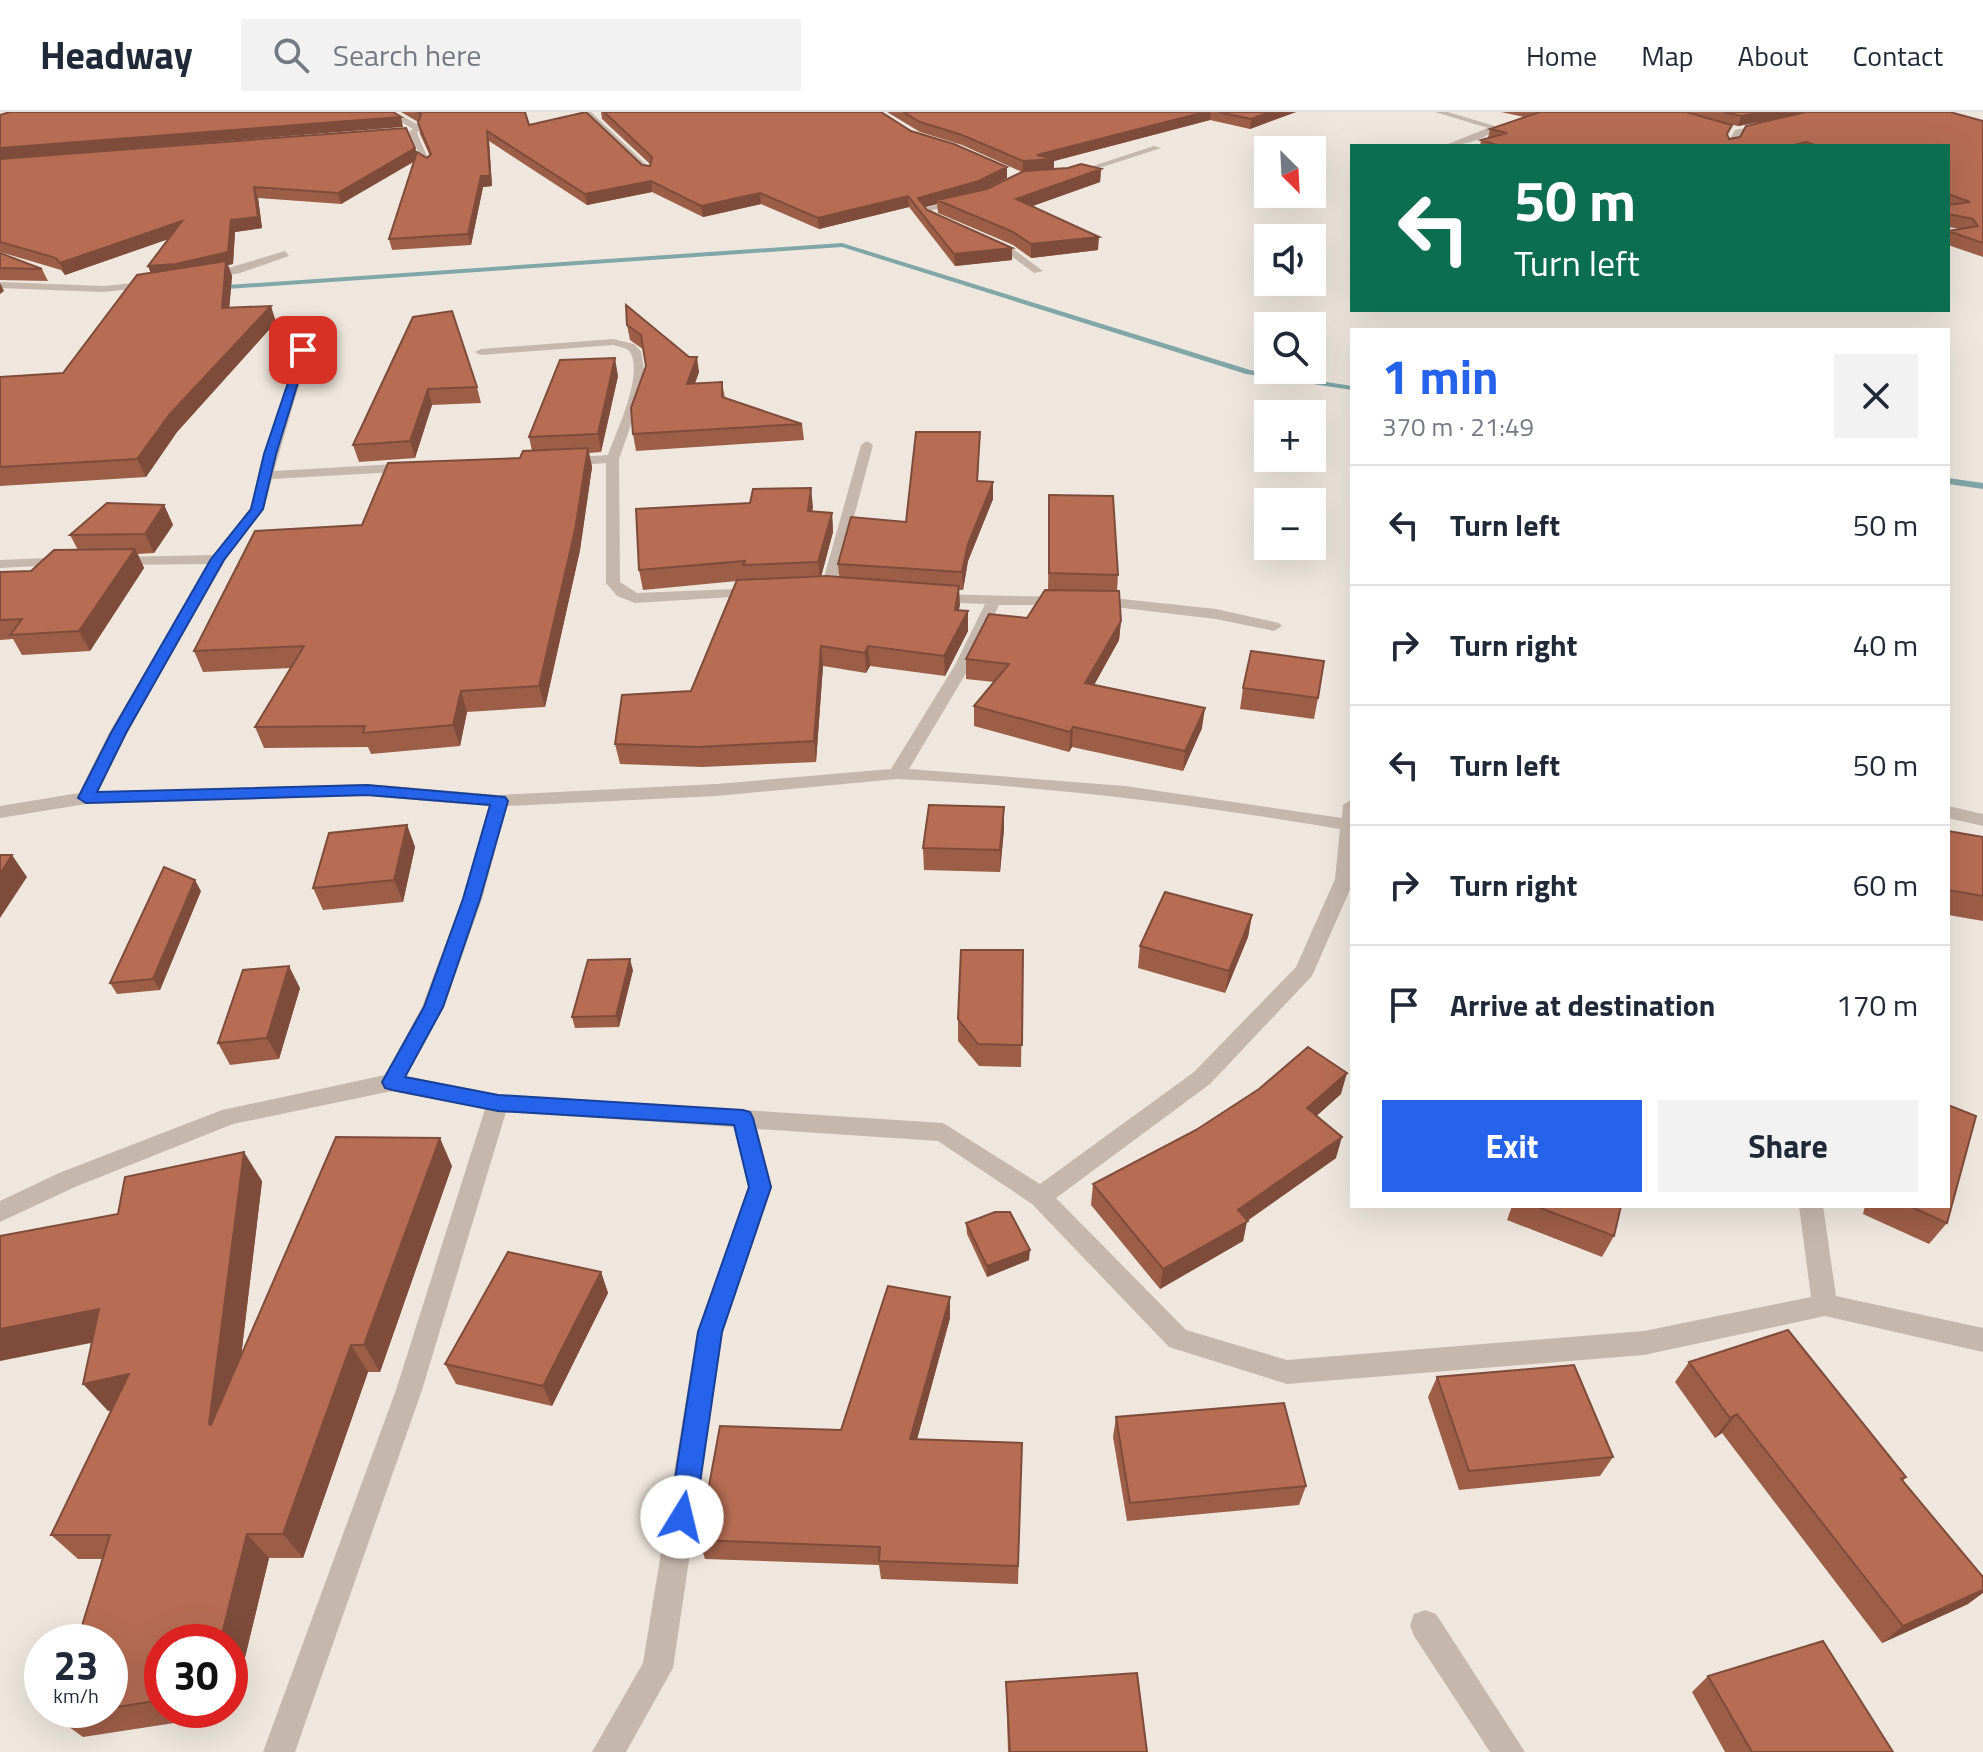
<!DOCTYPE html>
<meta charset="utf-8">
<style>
:root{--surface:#fff;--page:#f2f2f3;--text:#1f2937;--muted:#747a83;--line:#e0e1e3;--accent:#2563eb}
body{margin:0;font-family:"Titillium Web",sans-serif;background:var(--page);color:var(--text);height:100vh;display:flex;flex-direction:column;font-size:30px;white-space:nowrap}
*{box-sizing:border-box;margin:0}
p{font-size:26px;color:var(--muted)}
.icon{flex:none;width:44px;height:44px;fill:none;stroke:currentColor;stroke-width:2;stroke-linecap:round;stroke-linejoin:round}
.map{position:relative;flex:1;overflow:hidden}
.panel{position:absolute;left:1350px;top:216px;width:600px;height:880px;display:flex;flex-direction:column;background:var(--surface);border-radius:0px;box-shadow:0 8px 32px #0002}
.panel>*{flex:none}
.banner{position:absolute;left:1350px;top:32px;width:600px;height:168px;border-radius:0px;box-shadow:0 8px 32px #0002;background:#0b6e4f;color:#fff;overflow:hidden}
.needle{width:52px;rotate:156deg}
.buttons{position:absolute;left:1254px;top:24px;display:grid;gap:16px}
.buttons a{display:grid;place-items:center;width:72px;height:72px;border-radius:0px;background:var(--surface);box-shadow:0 8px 32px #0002;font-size:40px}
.speed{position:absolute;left:24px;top:1512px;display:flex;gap:16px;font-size:40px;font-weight:700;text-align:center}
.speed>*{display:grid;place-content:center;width:104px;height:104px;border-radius:50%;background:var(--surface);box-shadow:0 8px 32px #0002;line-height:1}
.speed small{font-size:20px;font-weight:400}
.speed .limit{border:12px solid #d22;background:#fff;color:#111}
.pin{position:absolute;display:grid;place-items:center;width:68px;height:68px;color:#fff;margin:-34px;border-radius:16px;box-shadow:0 4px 12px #0006}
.me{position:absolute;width:88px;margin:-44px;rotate:9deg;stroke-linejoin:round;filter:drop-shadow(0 0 6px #0008)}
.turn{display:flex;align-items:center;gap:28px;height:168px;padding:0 32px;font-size:36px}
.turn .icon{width:104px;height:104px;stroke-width:2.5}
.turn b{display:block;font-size:56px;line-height:68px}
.round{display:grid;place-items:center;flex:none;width:84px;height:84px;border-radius:0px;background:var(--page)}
.headline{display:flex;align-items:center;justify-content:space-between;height:136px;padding:0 32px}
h1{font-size:48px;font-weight:700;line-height:60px;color:var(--accent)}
.primary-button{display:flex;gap:16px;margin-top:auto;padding:16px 32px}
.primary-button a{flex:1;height:92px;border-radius:0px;background:var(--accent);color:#fff;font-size:32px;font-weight:700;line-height:92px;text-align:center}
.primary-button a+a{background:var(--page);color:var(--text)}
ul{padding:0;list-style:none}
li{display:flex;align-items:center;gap:24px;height:120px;padding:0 32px;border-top:2px solid var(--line)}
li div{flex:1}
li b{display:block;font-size:30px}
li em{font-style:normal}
header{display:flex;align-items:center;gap:48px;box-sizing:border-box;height:112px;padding:0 40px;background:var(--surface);border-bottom:2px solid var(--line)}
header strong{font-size:38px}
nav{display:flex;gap:44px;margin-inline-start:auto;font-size:28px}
.search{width:560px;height:72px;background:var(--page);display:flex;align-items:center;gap:20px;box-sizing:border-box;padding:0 28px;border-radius:0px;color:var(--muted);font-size:30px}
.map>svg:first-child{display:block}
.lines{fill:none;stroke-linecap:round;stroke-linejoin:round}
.stream{fill:#80a6a8;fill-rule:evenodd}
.minor{fill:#c5b7ab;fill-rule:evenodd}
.wall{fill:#9d5e48;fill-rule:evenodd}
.shaded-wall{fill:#7f4c3b}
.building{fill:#b66d54;stroke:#7f4c3b;stroke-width:2}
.route{fill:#2563eb;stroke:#184099;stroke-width:2}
</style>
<header>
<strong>Headway</strong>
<div class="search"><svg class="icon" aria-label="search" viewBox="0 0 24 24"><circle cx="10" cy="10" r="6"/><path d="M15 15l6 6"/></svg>Search here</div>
<nav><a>Home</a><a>Map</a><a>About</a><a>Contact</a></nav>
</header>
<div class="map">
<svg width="1983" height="1640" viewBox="0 0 1983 1640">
<rect width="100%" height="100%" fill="#efe7dd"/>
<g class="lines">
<path class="stream" d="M842 131 1250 258 1352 274V278L1246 262 842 135 212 178 208 176 212 174Z
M1948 366 1983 371V377L1948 372Z"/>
<path class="minor" d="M385 0H395L422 15 417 21 431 54 424 52 409 20 413 17Z
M582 0H591L652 58V62H646Z
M1435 0H1448L1498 15C1486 28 1460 34 1443 34L1488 16Z
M1816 0H1830L1741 22 1734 34H1726L1735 18Z
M1154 34 1161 36 1072 65 1065 63Z
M962 86 965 91 932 98 951 110V114L929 107 921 97Z
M988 127 1012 136 1043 159 1034 161 1006 140 985 132Z
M285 139 289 144 240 161 203 168 198 165Z
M156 169 160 170V174L103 180 0 176V170L103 174Z
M613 227 634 232 641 239 646 270 619 347 620 470 637 481 759 476 764 477V483L635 491 617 484 606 471V351L566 354 559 350 566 346 608 343C616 320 644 263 630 240 626 235 619 235 613 233L481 243 475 240 481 237Z
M303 235 309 238 274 359 414 351 421 355 414 359 272 367 264 397 225 448 127 621 98 680 367 672 499 683 716 672 891 657 955 553 985 492 934 490 926 485 929 482 1067 485V491L1062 493H999L971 553 909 657 1125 674 1342 706 1343 693 1352 687V773L1312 864 1210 972 1056 1086 1186 1218 1287 1248 1644 1219 1811 1185 1799 1094H1823L1836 1184 1983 1216V1240L1825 1204 1644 1243 1287 1272 1169 1235 1032 1092 938 1029 757 1017 772 1075 723 1220 673 1556 626 1640H592L643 1551 697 1220 748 1075 734 1015 506 1000 422 1278 295 1640H263L396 1278 485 997 392 979 233 1012 75 1075 0 1110V1089L59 1061 222 998 385 963 422 895 462 787 489 694 367 684 86 692 0 706V694L79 681 109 621 208 452 116 453 109 449 116 445 214 443 250 396 297 238ZM897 667C1046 674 1193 692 1340 717L1335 767 1296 855 1194 960 1040 1072 943 1011 498 982 406 964 444 895 482 787 507 694 716 684Z
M867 329 873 333 835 476 828 480 823 479 821 476 861 333Z
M68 445 75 449 73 452 0 456V448Z
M1094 484 1216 497 1279 511 1282 514 1274 519 1216 507 1089 492V486Z
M1948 694 1983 702V714L1948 706Z
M1425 1498 1436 1502 1525 1640H1490L1414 1524 1410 1513 1414 1502Z"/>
</g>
<path class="wall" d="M401 0H525L529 13 642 53 650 54 651 53 602 7 601 0H881L911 19 1007 55V66L985 77 1022 60 962 33 920 20 887 0H1296L1250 17 1210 8 1054 49V57H1101L1100 70 1032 94 1098 138 1031 146 1013 133 938 101 937 92 925 95 927 98 1012 136V148L955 154 909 95 819 117 761 92 703 105 652 80 587 93 489 29 492 74 483 75 471 133 392 138 389 127 415 49 341 92 258 86 262 116 235 120 233 152 228 153 232 164 229 195 276 210 177 320 146 365 0 374V265L63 261 151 161 148 154 168 127 65 163 61 158 0 140V47L415 36 417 42 427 46 430 44 420 22 418 10Z
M1501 0H1950L1983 9V145L1948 133V119L1961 117 1948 115V34H1480L1481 28 1488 26 1490 17 1524 5ZM1780 6 1740 25 1729 27 1728 24V12L1738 14Z
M0 141 42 157 48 169 0 168Z
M413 205 477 275 481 291 432 293 415 346 359 350 353 333Z
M627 213 699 260 695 271 722 270 725 286 802 312 804 328 636 339 633 322 646 254 644 238 630 228Z
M618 264 601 340 589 341 592 355 580 438 545 595 467 600 460 634 371 642 368 635 264 636 255 615 291 556 203 560 194 539 362 413 520 346 532 339 529 325Z
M980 320 978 369 993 370V387L968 449 963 478H959V498L968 499V519L945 564 870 554 866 561 823 554 816 650 702 655 620 652 615 632 691 579 737 469 643 478 639 458 750 391 811 376 812 399 832 401 833 420 821 464 839 465 838 452 906 410Z
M164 393 173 413 154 441 138 442 144 456 90 539 22 543 13 527 0 528V460L31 459 78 438 70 423Z
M1049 402 1118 463 1117 479 1121 509 1119 528 1094 573 1202 616 1183 659 1072 635 1069 640 974 614V594L994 570 966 567V547L1027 506 1048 478Z
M1243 576 1318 586 1314 607 1240 597Z
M407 713 415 735 403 790 323 798 313 776Z
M1004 717 1000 760 924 758 923 736Z
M1948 719 1983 725V809L1948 803Z
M201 779 160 878 117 882 110 871Z
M1252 803 1248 825 1225 881 1138 856 1140 834Z
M1023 838 1021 955 979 954 958 929V907Z
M633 858 619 915 575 916 572 905Z
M300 876 279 947 230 953 218 931Z
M1341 982 1316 1004 1336 1046 1247 1109 1243 1129 1160 1177 1091 1093 1093 1072Z
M452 1054 380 1260H368L303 1446H269L240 1566 230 1568V1530H162V1598H222L220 1604 83 1625 54 1604 56 1598H110V1530L103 1447H78L51 1423 111 1298 108 1299 118 1102 262 1069 241 1244Z
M1512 1094H1621L1614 1124 1602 1145 1507 1108Z
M1865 1094H1948L1947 1111 1929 1132 1863 1102Z
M966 1111 1029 1148 987 1165 967 1122Z
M601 1160 608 1181 552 1294 456 1272 445 1252Z
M950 1185V1206L917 1327 1022 1331 1018 1472 881 1467 879 1453 705 1447 699 1428 841 1318Z
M1689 1250 1906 1365 1903 1369 1968 1492 1882 1531 1722 1321 1715 1326 1675 1270Z
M1437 1265 1613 1345 1600 1364 1459 1378 1428 1285Z
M1116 1305 1306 1374 1299 1393 1127 1409 1113 1325Z
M1708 1564 1893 1640H1725L1692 1580Z
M1006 1570 1147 1640H1008Z"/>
<path class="shaded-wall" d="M1205 0H1211L1210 8 1054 49V58L1023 60V49L1037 43Z
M1270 0H1296L1250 17 1251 7Z
M1763 0H1814L1738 14 1741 4Z
M401 5 403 15 0 47V36Z
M487 19 489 29 492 74 483 75 471 133 468 122Z
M1806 30 1804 34H1790Z
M415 36 418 47 341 92 338 81Z
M1007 55V66L979 80 937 88V92L918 97V86Z
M1101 57 1100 70 1016 100V87Z
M651 69 652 80 587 93 585 82Z
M254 75 258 86 262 116 235 120 233 152 228 153 232 164 228 212 153 166 148 154 231 108Z
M760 81 761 92 703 105 701 94Z
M908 84 909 95 819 117 818 106Z
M182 109 186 121 65 163 60 151Z
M1099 125 1098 138 1031 146V132Z
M1012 136V148L955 154 954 142Z
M0 171 4 179 0 182Z
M271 194 276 210 177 320 146 365 137 347 170 302Z
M697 245 699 260 689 288 687 272Z
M615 246 618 264 601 340 598 322Z
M428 277 432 293 415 346 410 329Z
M588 336 592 355 580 438 545 595 539 574Z
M993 370V387L968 449 963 478 962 460 968 432Z
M811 376 813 395 810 418 808 399Z
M164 393 173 413 154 441 145 422Z
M832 401 833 420 820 469 818 450Z
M135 437 144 456 90 539 79 519Z
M959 474 960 493 955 517V498Z
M968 499V519L945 564 944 544Z
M1121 509 1119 528 1084 591 1085 571Z
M821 534 823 554 816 650 814 629Z
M868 534 870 554 866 561 865 541Z
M461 579 467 600 460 634 453 613Z
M1205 596 1202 616 1183 659 1185 639Z
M1073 615 1072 635 1069 640 1070 620Z
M1004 695V717L1000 760V738Z
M407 713 415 735 403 790 394 768Z
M12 743 27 765 0 806V762Z
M195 768 201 779 160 878 153 867Z
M1252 803 1248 825 1225 881 1229 859Z
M630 847 633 858 619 915 616 904Z
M289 854 300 876 279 947 267 926Z
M1347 961 1341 982 1302 1017 1307 996Z
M1342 1025 1336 1046 1247 1109 1243 1129 1160 1177 1163 1157 1238 1098Z
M440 1026 452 1054 380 1260 364 1233Z
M244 1040 262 1069 230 1338 209 1312Z
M1030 1138 1029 1148 987 1165V1154Z
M601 1160 608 1181 552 1294 543 1274Z
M950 1185V1206L912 1346 910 1327Z
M99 1197 121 1225 0 1249V1217Z
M351 1233 368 1260 303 1446 283 1422Z
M129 1262 152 1288 108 1299 83 1272Z
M1737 1302 1722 1321 1715 1326 1730 1306Z
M247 1422 269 1446 240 1566 230 1557V1530H220Z
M1983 1478V1481L1968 1492 1882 1531 1903 1514Z
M213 1598H222L220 1604Z"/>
<path class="building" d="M10 0H393L401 5 0 36V3Z
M417 0H525L529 13 586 0 642 53 650 54 652 45 604 0H881L911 19 954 32 1007 55 979 69 918 86 927 98 1012 136 954 142 908 84 818 106 760 81 701 94 651 69 585 82 487 19 490 64H481L468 122 389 127 417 40 427 46 431 42 418 11 421 2Z
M903 0H1205L1037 43 1054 47 1023 49 962 23 920 10Z
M1218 0H1270L1251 7Z
M1540 0H1686L1732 13 1727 22 1729 27 1740 25 1746 14 1806 0H1950L1983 9V131L1948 119 1978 114 1973 107 1948 102V93L1970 90 1948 82V34H1818L1806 30 1790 34H1492L1497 33 1481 28 1507 21 1490 17Z
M1724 0H1763L1741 4Z
M406 16 415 36 338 81 254 75 258 105 231 108 228 140 176 152 148 154 182 109 60 151 56 146 0 130V47Z
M1081 52 1101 57 1016 87 1099 125 1031 132 1013 120 937 88 987 77 1024 59 1068 56Z
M0 141 42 157 0 156Z
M226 149 222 196 271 194 170 302 137 347 0 355V265L63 261 137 163Z
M626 193 689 245H697L687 272 722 270V285L802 312 633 322 631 296 646 254 641 223 627 213Z
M452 199 477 275 428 277 410 329 353 333 413 205Z
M615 246 598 322 529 325 560 248Z
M916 320H980L977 369 993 370 968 432 962 460 838 452 851 405 906 410Z
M588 336 575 418 539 574 461 579 453 613 363 621 365 614 255 615 304 534 194 539 255 419 362 413 388 351 520 346 523 339Z
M811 376 808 399 832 401 818 450 743 453 745 449 639 458 636 397 750 391 753 377Z
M1049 383 1113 384 1118 463 1049 461Z
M107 391 164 393 145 422 70 423Z
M135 437 79 519 10 523 22 507 0 508V460L31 459 54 438Z
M826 464 959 474 955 498 968 499 944 544 868 534 865 541 821 534 814 629 698 635 615 632 622 583 691 579 737 468Z
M1045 478 1119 479 1121 509 1085 571 1205 596 1185 639 1073 615 1070 620 974 594 1009 552 966 547 989 502 1027 506Z
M1251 539 1324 549 1318 586 1243 576Z
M929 693 1004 695 1000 738 923 736Z
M407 713 394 768 313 776 329 721Z
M1948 719 1983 725V784L1948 778Z
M0 743H12L0 762Z
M164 755 195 768 153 867 110 871Z
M1165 780 1252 803 1229 859 1140 834Z
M961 838H1023L1022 933 978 932 958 907Z
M630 847 616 904 572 905 588 848Z
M289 854 267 926 218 931 243 858Z
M1308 935 1347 961 1307 996 1342 1025 1238 1098 1248 1109 1163 1157 1093 1072 1196 1018 1259 977Z
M1948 993 1976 1004 1947 1111 1909 1094H1948Z
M336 1025 440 1026 364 1233H351L283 1422H247L220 1530H162V1588L110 1596V1530H77L110 1423H51L129 1262 83 1272 99 1197 0 1217V1124L118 1102 125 1065 244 1040 209 1312 211 1313Z
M1535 1094H1621L1614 1124Z
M995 1100H1010L1030 1138 987 1154 966 1111Z
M508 1140 601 1160 543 1274 445 1252Z
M888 1174 950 1185 910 1327 1022 1331 1018 1454 879 1449 880 1435 699 1428 720 1314 841 1318Z
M1788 1218 1906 1365 1901 1367 1983 1465V1478L1903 1514 1737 1302 1730 1306 1689 1250Z
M1574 1253 1613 1345 1469 1359 1437 1265Z
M1284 1291 1306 1374 1130 1391 1116 1305Z
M1823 1529 1893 1640H1752L1708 1564Z
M1137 1561 1147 1640H1010L1006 1570Z
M56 1598H94L54 1604Z"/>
<path class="route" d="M300 235 308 238 276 342 263 397 224 448 126 621 97 680 367 673 505 685 508 689 480 787 443 895 405 965 498 983 743 998 750 1000 753 1006 771 1075 722 1220 695 1405 691 1414 682 1418 673 1414 669 1405 698 1220 749 1075 734 1013 498 999 392 978 385 976 382 970 424 895 463 787 490 693 367 683 86 691 78 686 111 621 211 447 251 397 264 342Z"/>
</svg>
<div class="buttons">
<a><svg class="needle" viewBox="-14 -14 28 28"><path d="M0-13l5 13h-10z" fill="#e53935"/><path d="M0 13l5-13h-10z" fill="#747a83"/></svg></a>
<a><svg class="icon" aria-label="sound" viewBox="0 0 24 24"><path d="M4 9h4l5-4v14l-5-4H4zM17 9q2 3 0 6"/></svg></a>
<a><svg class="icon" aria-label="search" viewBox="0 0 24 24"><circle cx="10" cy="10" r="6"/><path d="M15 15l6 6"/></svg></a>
<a>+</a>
<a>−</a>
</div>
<div class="speed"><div>23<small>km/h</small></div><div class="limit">30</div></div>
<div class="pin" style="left:303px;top:238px;background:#d93025"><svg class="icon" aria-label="arrive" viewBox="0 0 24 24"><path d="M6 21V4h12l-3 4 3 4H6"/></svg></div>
<svg class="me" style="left:682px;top:1405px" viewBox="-20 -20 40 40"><circle r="19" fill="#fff"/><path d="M0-13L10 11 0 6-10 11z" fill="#2563eb"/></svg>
<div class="banner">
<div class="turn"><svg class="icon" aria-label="left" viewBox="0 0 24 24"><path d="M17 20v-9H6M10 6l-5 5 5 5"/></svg><div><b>50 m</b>Turn left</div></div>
</div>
<section class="panel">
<div class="headline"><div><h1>1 min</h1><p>370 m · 21:49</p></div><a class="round"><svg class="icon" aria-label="close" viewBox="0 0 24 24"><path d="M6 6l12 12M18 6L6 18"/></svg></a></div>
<ul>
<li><svg class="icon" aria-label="left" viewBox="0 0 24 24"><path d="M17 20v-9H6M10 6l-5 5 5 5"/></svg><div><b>Turn left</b></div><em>50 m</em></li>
<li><svg class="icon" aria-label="right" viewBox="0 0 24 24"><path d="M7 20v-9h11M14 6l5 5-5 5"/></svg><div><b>Turn right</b></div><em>40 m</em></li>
<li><svg class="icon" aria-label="left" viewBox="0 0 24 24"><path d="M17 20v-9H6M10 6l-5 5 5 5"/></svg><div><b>Turn left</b></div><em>50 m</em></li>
<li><svg class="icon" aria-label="right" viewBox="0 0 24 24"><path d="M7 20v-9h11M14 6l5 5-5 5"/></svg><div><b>Turn right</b></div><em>60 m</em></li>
<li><svg class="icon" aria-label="arrive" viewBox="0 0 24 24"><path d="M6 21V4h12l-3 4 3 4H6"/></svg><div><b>Arrive at destination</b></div><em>170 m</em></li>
</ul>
<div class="primary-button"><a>Exit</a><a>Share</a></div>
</section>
</div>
